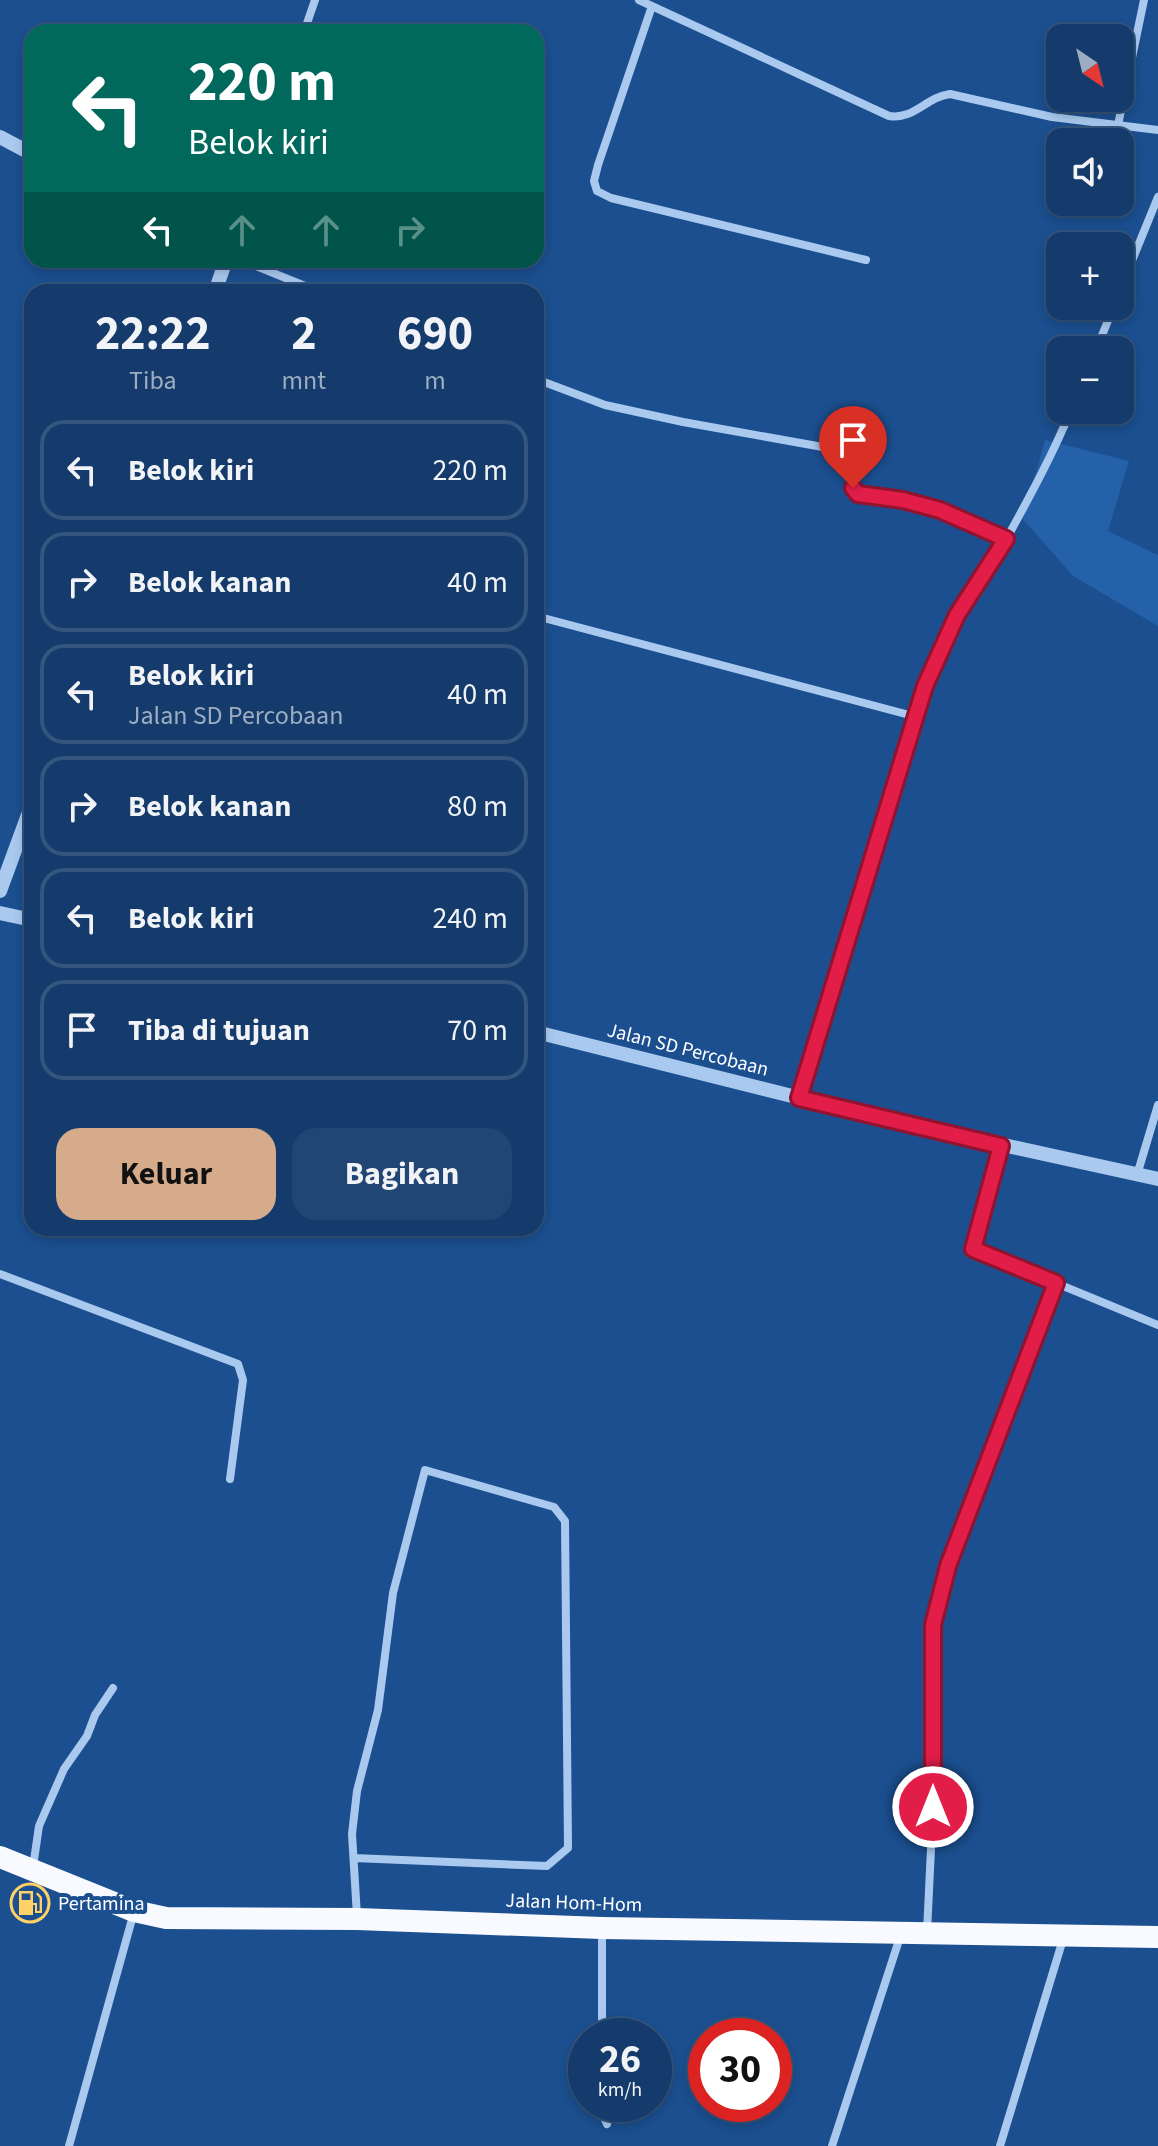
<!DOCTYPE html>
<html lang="id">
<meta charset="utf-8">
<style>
:root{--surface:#143b6b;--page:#214673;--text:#f1f3f6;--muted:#9dadc1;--line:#33557e;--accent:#d6ab8b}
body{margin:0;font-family:"Source Sans 3",sans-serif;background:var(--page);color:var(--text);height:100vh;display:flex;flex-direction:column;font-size:30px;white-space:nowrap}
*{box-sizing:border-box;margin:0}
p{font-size:26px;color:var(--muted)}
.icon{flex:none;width:44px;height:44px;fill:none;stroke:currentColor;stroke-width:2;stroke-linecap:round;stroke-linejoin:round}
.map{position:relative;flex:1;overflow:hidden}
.side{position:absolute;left:24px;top:284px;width:520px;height:952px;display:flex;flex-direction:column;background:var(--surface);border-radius:24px;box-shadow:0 4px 12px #0003,0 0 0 2px var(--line)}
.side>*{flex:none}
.banner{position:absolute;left:24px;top:24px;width:520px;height:244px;border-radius:24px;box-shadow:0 4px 12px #0003,0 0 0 2px var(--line);background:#00695c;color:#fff;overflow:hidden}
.needle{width:52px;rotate:145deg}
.buttons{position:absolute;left:1046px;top:24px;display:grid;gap:16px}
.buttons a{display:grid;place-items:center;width:88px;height:88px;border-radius:16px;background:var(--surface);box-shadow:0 4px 12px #0003,0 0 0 2px var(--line);font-size:40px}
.speed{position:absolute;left:568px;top:2018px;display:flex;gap:16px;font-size:40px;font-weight:700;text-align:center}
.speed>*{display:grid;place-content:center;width:104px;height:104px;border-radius:50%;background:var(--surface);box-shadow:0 4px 12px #0003,0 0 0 2px var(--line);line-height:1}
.speed small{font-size:20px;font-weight:400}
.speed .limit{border:12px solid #d22;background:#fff;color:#111}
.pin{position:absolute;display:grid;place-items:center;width:68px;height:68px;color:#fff;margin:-82px -34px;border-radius:50% 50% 50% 0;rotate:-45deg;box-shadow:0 0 8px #0007}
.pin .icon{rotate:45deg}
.me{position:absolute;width:88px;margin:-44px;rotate:0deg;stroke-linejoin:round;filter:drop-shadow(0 0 6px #0008)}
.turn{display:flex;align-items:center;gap:28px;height:168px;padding:0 32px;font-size:36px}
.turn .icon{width:104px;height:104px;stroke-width:2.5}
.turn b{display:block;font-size:56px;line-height:68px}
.lanes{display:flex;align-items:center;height:76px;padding:0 32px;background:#0003;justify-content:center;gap:40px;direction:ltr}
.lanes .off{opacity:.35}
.eta{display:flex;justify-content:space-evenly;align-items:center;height:136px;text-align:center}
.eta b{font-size:48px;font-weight:700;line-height:56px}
.primary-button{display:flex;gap:16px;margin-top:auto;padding:16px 32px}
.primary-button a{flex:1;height:92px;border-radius:24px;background:var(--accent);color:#111;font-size:32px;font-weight:700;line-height:92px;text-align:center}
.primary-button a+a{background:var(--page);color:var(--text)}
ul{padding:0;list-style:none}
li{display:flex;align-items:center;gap:24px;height:100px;margin:0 16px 12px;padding:0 16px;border:4px solid var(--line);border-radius:24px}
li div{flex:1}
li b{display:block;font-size:30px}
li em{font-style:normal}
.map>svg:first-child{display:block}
.green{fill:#2461a8}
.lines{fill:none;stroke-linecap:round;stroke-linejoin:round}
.minor{stroke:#a9c9ee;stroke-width:8}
.tertiary{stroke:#a9c9ee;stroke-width:14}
.trunk{stroke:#f8faff;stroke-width:22}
.route-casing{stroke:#92132f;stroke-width:20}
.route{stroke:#e11d48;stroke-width:14}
.labels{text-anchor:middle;stroke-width:8;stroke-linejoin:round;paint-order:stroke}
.street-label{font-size:20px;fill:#fff;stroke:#1b4f8f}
.poi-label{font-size:20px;fill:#fff;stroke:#1b4f8f;text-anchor:start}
</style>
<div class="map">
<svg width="1158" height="2146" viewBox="0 0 1158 2146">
<rect width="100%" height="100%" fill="#1b4f8f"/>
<path class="green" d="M1045 440 1129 461 1108 531 1158 555V626L1073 576 1023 519Z"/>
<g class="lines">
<path class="minor" d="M639 0 889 116C914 120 926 97 950 94L1052 117 1158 130
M652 6 598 165 594 181 597 191 611 198 866 260
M304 32 315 0
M1118 125 1144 0
M241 260 320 292
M1120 290 1158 197
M1096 350 1114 306
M536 379 605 405 683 422 845 451 855 456C857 469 849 484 858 494L903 500 940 510 1006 539
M536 616 917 717
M799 1098 937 655C958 614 984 577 1007 538 1030 496 1053 454 1071 410
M1001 1146 973 1249 1158 1325
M1137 1175 1158 1105
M0 1274 238 1364 243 1380 230 1479
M354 1858 547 1866 568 1848 565 1521 554 1507 425 1470 393 1593 378 1710 357 1791 352 1834 357 1916
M33 1867 39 1826 64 1769 87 1736 95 1715 113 1688
M602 1929V2036
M927 1932 933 1807V1625L948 1566 1056 1283
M602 2104V2113L607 2124
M69 2146 134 1912
M832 2146 901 1934
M1000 2146 1064 1936"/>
<path class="tertiary" d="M0 137 32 154
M215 292 226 260
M0 891 32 804
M0 913 32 920
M536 1032 876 1117 1158 1179"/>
<path class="trunk" d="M0 1857 134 1911 166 1918 357 1919 602 1928 1158 1937"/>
</g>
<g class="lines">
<g class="route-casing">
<path id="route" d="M853 488 858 494 903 500 940 510 1006 539 957 615 925 686 799 1098 1001 1146 973 1249 1056 1283 948 1566 933 1625V1807"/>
</g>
<use href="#route" class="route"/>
</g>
<defs>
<g id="fuel-ring" transform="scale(2)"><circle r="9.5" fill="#1b4f8f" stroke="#ffd166" stroke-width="1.5"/><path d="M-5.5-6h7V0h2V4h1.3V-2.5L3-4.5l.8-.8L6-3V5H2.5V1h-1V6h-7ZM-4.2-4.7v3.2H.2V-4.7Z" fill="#ffd166"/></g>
</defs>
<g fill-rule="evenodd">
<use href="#fuel-ring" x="30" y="1903"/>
</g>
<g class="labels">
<g class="street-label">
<text transform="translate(688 1049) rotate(14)" y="7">Jalan SD Percobaan</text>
<text transform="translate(574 1902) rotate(2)" y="7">Jalan Hom-Hom</text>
</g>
<g class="poi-label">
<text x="58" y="1910">Pertamina</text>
</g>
</g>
</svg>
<div class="buttons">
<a><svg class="needle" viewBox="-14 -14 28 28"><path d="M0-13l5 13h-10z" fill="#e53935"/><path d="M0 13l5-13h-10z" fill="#9dadc1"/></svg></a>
<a><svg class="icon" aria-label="sound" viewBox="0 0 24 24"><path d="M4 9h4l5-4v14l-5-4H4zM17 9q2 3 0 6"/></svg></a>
<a>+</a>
<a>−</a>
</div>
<div class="speed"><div>26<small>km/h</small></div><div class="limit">30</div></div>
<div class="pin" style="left:853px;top:488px;background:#d93025"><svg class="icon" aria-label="arrive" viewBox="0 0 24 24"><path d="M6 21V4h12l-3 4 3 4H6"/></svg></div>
<svg class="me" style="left:933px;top:1807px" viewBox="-20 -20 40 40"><circle r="17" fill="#e11d48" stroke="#fff" stroke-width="3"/><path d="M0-11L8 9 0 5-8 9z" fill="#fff"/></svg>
<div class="banner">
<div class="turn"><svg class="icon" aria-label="left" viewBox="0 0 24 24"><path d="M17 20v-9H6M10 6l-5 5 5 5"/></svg><div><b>220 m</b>Belok kiri</div></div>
<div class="lanes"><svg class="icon" aria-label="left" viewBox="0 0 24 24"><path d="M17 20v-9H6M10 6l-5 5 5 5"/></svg><svg class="icon off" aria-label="ahead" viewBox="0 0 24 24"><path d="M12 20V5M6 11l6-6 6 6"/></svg><svg class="icon off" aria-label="ahead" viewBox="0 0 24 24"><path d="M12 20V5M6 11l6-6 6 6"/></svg><svg class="icon off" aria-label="right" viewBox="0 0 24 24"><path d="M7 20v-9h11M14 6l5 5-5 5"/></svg></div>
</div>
<section class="side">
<div class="eta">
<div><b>22:22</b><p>Tiba</p></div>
<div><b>2</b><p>mnt</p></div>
<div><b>690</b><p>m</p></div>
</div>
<ul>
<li><svg class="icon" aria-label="left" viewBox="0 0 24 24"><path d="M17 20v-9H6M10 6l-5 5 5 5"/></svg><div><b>Belok kiri</b></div><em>220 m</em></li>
<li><svg class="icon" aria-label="right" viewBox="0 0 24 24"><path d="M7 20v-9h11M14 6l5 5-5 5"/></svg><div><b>Belok kanan</b></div><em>40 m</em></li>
<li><svg class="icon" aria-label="left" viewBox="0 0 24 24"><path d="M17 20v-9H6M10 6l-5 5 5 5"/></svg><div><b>Belok kiri</b><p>Jalan SD Percobaan</p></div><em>40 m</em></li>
<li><svg class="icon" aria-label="right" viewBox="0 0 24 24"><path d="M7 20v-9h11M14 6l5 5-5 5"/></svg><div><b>Belok kanan</b></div><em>80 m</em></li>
<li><svg class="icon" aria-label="left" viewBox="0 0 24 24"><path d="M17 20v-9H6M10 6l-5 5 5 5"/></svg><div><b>Belok kiri</b></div><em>240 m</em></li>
<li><svg class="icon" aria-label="arrive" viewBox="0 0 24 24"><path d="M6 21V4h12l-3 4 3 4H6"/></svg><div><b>Tiba di tujuan</b></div><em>70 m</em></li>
</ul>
<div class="primary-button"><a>Keluar</a><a>Bagikan</a></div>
</section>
</div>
